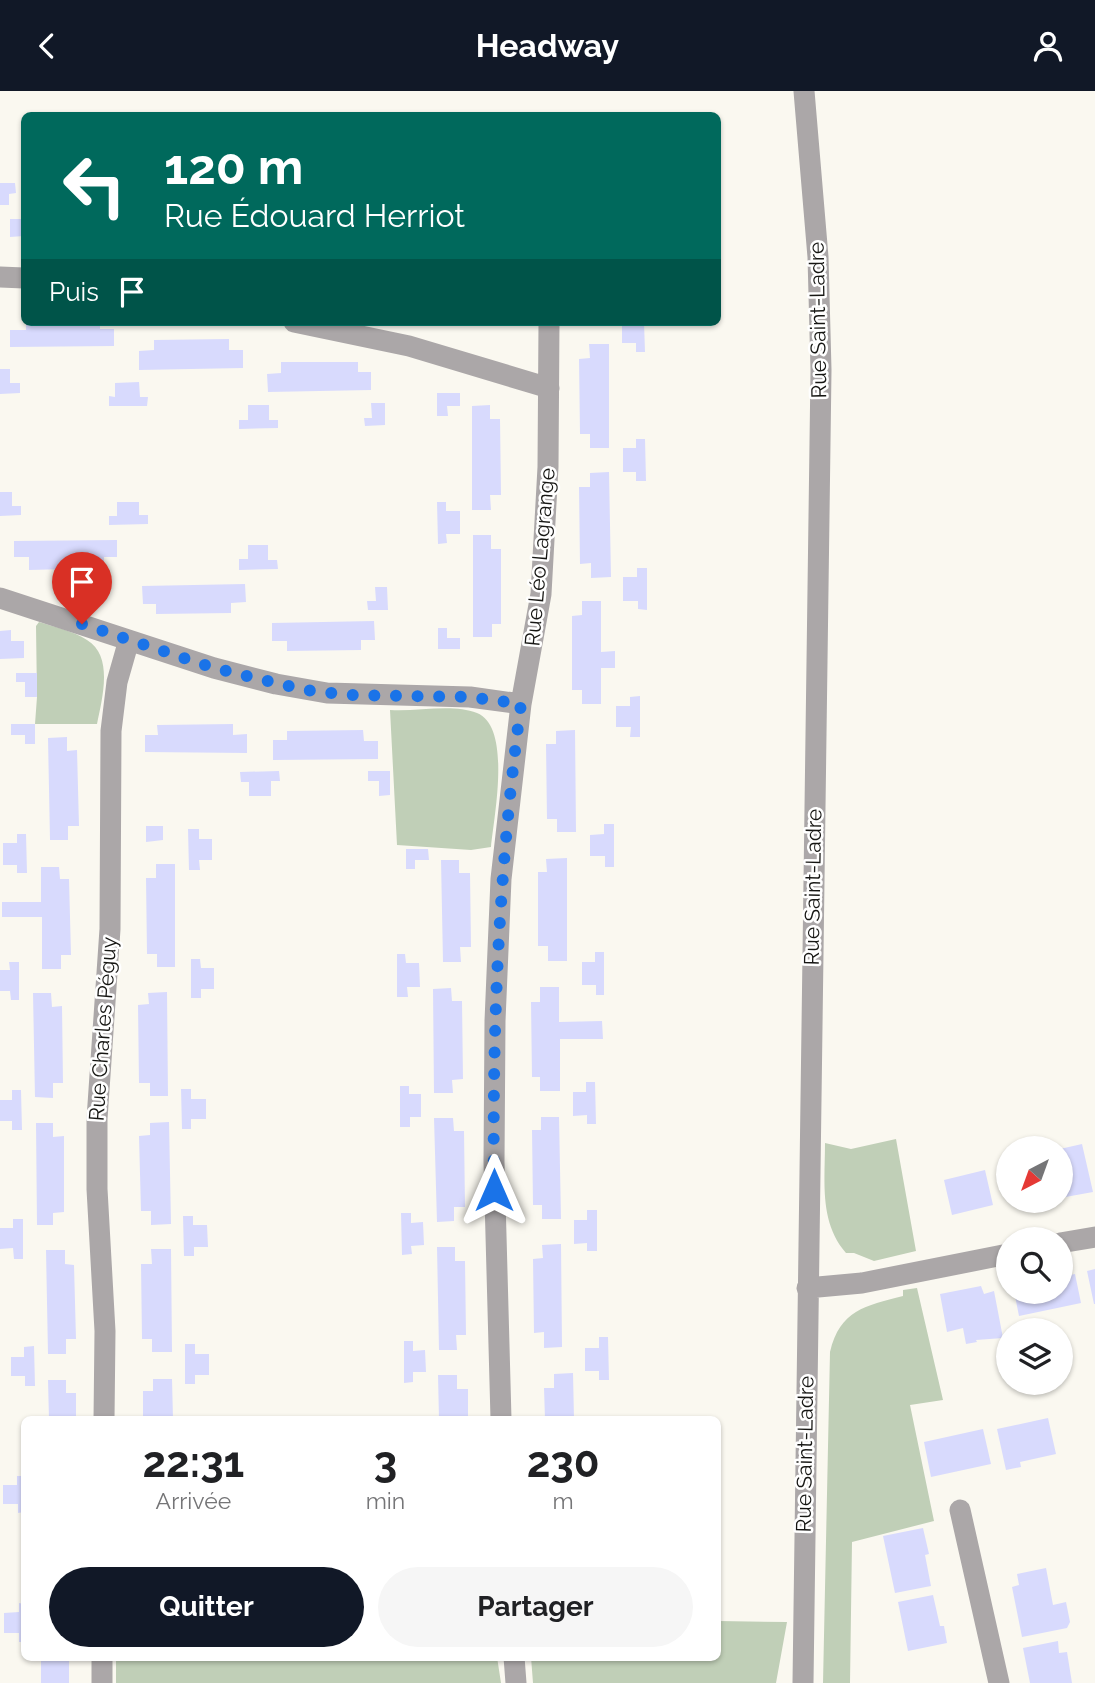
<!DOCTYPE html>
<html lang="fr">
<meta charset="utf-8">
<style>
:root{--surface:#fff;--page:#f6f6f6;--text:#202124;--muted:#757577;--accent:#111827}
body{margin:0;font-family:Raleway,sans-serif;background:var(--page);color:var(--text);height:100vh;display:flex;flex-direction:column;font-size:26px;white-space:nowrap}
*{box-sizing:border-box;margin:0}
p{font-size:23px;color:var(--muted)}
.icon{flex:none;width:38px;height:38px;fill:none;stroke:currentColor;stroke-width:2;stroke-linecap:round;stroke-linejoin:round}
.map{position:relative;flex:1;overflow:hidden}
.panel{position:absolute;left:21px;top:1325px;width:700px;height:245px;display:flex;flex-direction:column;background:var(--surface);border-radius:10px;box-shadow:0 2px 5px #0004}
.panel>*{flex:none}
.hud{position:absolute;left:21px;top:21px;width:700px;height:214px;border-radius:10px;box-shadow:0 2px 5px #0004;background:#00695c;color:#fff;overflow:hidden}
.needle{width:46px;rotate:221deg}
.buttons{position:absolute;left:996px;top:1045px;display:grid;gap:14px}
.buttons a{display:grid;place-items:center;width:77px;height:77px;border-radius:50%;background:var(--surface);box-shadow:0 2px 5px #0004;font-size:35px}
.pin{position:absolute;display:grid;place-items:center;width:60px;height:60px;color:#fff;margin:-72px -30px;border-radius:50% 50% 50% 0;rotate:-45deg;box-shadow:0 0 7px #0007}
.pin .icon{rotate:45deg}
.me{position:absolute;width:77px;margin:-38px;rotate:0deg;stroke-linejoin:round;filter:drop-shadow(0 0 5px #0008)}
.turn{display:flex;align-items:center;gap:24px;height:147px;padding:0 28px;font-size:32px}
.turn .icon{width:91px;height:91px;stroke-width:2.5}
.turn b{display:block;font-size:49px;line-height:60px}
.then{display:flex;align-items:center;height:66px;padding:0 28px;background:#0003;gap:14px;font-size:26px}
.eta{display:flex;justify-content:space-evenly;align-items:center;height:119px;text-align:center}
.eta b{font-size:42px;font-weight:700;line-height:49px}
.cta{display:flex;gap:14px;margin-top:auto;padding:14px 28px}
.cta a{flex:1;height:80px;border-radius:42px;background:var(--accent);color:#fff;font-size:28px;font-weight:700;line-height:80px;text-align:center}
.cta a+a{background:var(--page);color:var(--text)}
header{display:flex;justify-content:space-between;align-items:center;height:91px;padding:0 28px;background:var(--accent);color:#fff;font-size:32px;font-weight:700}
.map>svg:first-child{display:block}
.green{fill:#c0cfb7}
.building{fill:#d8dafd}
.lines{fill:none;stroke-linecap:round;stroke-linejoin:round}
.minor{stroke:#aba7a8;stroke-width:21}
.route{stroke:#1a73e8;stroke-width:12;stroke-dasharray:0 21.6}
.labels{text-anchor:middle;stroke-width:5;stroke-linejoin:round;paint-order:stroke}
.street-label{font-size:21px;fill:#161613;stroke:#fff}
</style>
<header><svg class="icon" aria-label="back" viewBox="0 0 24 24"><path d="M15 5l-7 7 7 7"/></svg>Headway<svg class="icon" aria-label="person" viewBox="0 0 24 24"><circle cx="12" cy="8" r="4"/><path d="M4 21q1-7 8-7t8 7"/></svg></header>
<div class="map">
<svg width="1095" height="1592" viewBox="0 0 1095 1592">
<rect width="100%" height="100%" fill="#faf8f0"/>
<path class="green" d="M39 531C55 536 73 540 87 549 114 565 102 608 97 633H35L37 606 36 535Z
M390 619C417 621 452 612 477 622 512 636 494 725 491 756L471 759 397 754Z
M896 1048 916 1160 874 1170 854 1162H846C819 1131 825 1090 825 1052L851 1058Z
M917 1197 943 1309 910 1314 934 1430 852 1451 850 1592H823L830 1261C840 1219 865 1215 903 1205V1199Z
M718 1530 787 1531 776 1592H533L531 1566H718Z
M116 1566H497L501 1592H116Z"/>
<path class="building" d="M0 92H15L16 102 9 103V114H0Z
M10 128H24V145L10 146Z
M26 231H100V238H114V255L10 256V239H26Z
M622 231H644L645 261H636V252H622Z
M229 248V259H243V277L139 279V260L154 259V249Z
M589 253H609V357H590V343H580L579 268 590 267Z
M281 271H358V281H371V299L268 301 267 283 281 282Z
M0 278H10V292H20V302L0 303Z
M139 291 140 306H148L147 315H109V305L115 306V292Z
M437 302H460V315H447L448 325H437Z
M371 312H385V334L365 335 364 327H372Z
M248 314H269V329H278V337L239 338V329H248Z
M490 314V328H500L501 404H490L491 419H472V315Z
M636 348H645L646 390H636V381H623V357H636Z
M609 381 611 486 591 487V472L580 473 579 396H590V382Z
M0 401H12V415H21V424L0 425Z
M117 411H139V424H148V433L109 434V425H117Z
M437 411H446V420H460V443H446L447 452 438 453Z
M473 444H491V458H501V533H492V546H473Z
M117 449V466H104V477L29 479V466H14V450Z
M248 454H268V469H277L278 478 239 479V468H248Z
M637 477H647V519L638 518V510H623V486H637Z
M245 493 246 511 231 512V522L156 523V513H143L142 495Z
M375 496H387L388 519H368L367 510H376Z
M582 510H601V561L615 560V577H601V613H582V599H572V525L582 524Z
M374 530 375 549H361V559L287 560V550H272V532Z
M438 537H447V547H460V558H438Z
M11 539V550H24V567L0 568V540Z
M16 582H37V606H25V591H16Z
M640 605V646H630L631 636H616V615H630V606Z
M11 633H35V653H25V644H11Z
M233 633V644L247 643V662L145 661V644H158L157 634Z
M363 639 364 650H378V668L273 669V649H287V640Z
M575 639 576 741H557V728H547L546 653H556V640Z
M67 646V660L77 659 79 735H68V749H50L48 647Z
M279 680 280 690H271V705H249V691H241L240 681Z
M368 680H390V704L379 705V690H368Z
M604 733H614V776H605V765H590V744L604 743Z
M146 735H163V749L146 751Z
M188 738H199V748H212V769H199L200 779H189Z
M17 743H26L27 782H17V774H3V752H17Z
M406 758H428L429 769H415V778H406Z
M567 767V870H548V855H538V781H547L546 768Z
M441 769H459V782H470L471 856H460L461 871H443Z
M156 773H175V876H157V863H147L146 787H156Z
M41 776H59L60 788H69L71 864H61V878H42V826H2V811H41Z
M595 861H604V904H596V894H582V871H595Z
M397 863H405L406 872H419L420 896H407L408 906H397Z
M191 868H200L201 877H214V898H201V907H191Z
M9 871H19V909H11L10 900H0V879H10Z
M540 896H559V931L602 930 603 948H560V1000H540V986H532L531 911H540Z
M451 897 452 910H462L463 988 452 989 453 1002H434L433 898Z
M167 901 168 1005H150V992H139L138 914 149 913 148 902Z
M33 902H51L52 916 62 915 63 992H53V1007L35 1006Z
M586 991H595L596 1033H587V1024L573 1025V1001H586Z
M400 995H409V1003H421V1026H410V1036H400Z
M181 998H191V1008H206V1028H191V1038H182Z
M12 999H21L22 1039H12V1030H0V1009H12Z
M541 1026H559L561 1128H542V1114H533L532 1039H541Z
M434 1027H453L454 1040H464L465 1116H454V1130L437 1131Z
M169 1031 171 1133 151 1134V1120H141L139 1045 150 1044V1032Z
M36 1032H53V1046L64 1045V1121L53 1122V1134H37Z
M1082 1053 1093 1101 1060 1107V1058Z
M985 1079 993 1114 952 1124 944 1089Z
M587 1119H597V1160H587V1152L574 1153V1129H587Z
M401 1122H411V1132L423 1131 424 1154 411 1155 412 1163 402 1164Z
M183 1125H193V1134H207L208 1156H194V1165H184Z
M13 1128H23V1168H14L13 1157 0 1158V1137H13Z
M561 1153 562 1256 544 1257V1241L534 1242 533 1168 543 1167 542 1154Z
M437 1156H455V1170H465L466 1244H456L457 1259H439Z
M151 1158H171L172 1261H152V1248H142L141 1173H152Z
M46 1159H65V1173L74 1174 76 1248H66V1263H48Z
M1095 1178V1213H1094L1087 1180Z
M1060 1179H1063L1065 1185 1075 1183 1081 1212 1019 1225 1014 1200H1060Z
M981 1195 984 1203 994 1200 1003 1247 976 1249 977 1251 966 1253 963 1237 947 1241 940 1203Z
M599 1246H608L609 1289H599V1280H585V1257H599Z
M404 1250H413V1260L425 1259 426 1281H413V1291L404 1292Z
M185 1253H195V1263H209V1284H195V1293H185Z
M34 1255 35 1295H25V1285H11V1266H24V1256Z
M573 1282 574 1328H545L544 1297H554V1283Z
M438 1284H457V1298H468V1328H439Z
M153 1288H172L173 1328H143V1300H153Z
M48 1289H66V1302H76V1328H49Z
M1048 1327 1056 1363 1020 1371 1021 1376 1006 1379 997 1338Z
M983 1338 991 1373 931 1386 924 1351Z
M17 1385H24V1421L18 1422V1413H3V1394H17Z
M923 1437 929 1463 925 1464 931 1495 895 1502 883 1445Z
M1046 1477 1053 1514 1066 1511 1070 1531 1067 1537 1022 1546 1012 1496 1019 1494 1017 1483Z
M933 1504 940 1535H944L947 1552 908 1560 898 1511Z
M19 1512 24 1513V1551H19V1542H4V1522L19 1521Z
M1058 1550 1059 1562 1067 1561 1072 1592H1030L1023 1557Z
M41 1566H69V1592H41Z"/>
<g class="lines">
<path class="minor" d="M0 186 24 187
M294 231 409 255 549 297
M0 507 214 577 276 593 327 602 470 606 521 613
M1060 1152 1095 1146
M807 1197 862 1192 1008 1163
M104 1328 105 1240 97 1098V1028L110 838 111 640 117 591 129 549
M501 1328 494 1071 495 930 501 788 521 613 541 503 548 376 549 231
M960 1419 999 1592
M102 1566V1592
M514 1566 516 1592
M803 1592 821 279 818 166 804 0"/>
</g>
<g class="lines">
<path class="route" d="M82 533 214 577 305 599 350 604 470 606 521 613C499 775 492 935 494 1099"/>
</g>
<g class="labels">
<g class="street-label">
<text transform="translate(818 229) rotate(-91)" y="7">Rue Saint-Ladre</text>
<text transform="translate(540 466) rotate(-85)" y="7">Rue Léo Lagrange</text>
<text transform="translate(813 796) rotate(-89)" y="7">Rue Saint-Ladre</text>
<text transform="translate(103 938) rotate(-86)" y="7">Rue Charles Péguy</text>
<text transform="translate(805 1363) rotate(-89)" y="7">Rue Saint-Ladre</text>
</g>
</g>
</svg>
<div class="buttons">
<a><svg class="needle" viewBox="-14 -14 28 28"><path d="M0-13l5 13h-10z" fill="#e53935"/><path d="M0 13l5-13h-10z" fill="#757577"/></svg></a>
<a><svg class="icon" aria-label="search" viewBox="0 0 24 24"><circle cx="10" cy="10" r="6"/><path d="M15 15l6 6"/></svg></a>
<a><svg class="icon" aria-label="layers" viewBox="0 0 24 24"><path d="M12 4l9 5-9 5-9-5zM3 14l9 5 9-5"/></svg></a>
</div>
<div class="pin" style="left:82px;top:533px;background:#d93025"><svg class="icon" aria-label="arrive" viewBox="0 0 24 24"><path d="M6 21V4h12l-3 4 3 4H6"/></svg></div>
<svg class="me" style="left:494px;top:1099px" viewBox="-20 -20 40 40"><path d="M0-17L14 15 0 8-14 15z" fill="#1a73e8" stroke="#fff" stroke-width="4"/></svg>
<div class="hud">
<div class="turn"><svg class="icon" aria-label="left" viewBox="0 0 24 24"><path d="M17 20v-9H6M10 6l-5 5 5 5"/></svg><div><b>120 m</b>Rue Édouard Herriot</div></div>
<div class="then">Puis<svg class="icon" aria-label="arrive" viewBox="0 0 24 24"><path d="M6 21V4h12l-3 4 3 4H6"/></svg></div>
</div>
<section class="panel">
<div class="eta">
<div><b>22:31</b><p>Arrivée</p></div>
<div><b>3</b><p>min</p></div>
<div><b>230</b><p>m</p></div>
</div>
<div class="cta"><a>Quitter</a><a>Partager</a></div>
</section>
</div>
